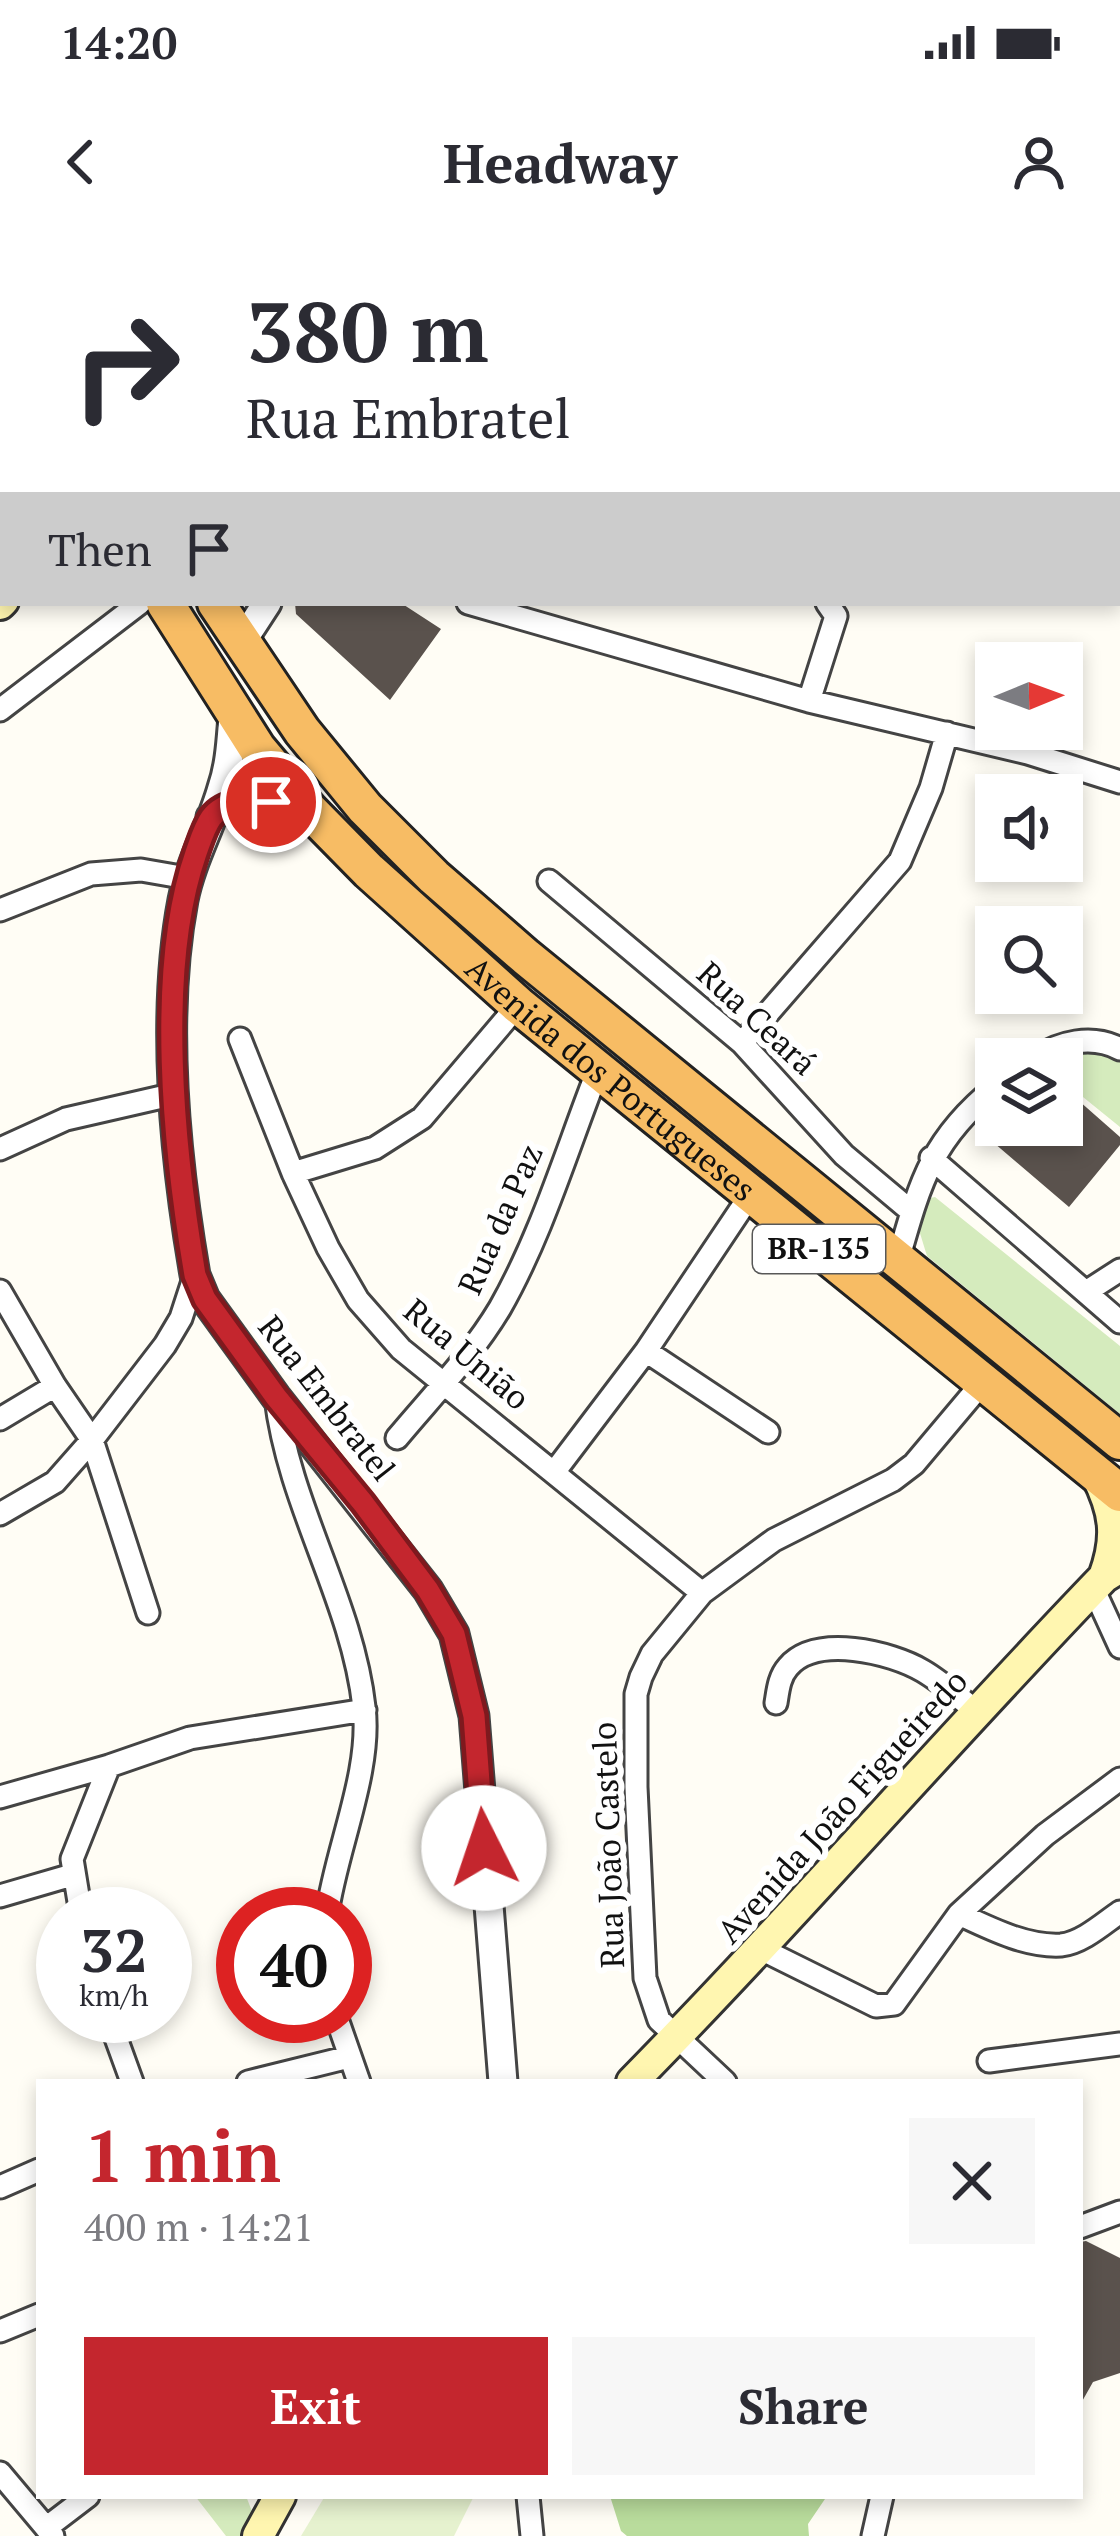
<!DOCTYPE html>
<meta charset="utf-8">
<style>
:root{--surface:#fff;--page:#f7f7f7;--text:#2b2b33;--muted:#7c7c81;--accent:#c4262e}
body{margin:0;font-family:"PT Serif",serif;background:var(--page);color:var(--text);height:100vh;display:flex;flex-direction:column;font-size:45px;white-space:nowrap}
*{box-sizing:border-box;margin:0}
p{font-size:39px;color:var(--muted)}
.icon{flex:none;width:66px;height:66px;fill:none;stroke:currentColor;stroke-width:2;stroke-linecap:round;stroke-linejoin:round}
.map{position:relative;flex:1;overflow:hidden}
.panel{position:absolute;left:36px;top:1839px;width:1047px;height:420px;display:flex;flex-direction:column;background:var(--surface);border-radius:0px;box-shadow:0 6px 18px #0003}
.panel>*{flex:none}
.hud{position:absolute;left:0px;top:0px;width:1122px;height:366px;box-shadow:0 6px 18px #0003;background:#fff;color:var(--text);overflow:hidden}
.needle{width:78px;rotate:89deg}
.controls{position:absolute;left:975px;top:402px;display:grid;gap:24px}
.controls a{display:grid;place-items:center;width:108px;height:108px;border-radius:0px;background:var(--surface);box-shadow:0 6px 18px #0003;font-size:60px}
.speed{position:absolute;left:36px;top:1647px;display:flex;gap:24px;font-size:60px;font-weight:700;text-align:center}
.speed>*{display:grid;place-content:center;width:156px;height:156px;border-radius:50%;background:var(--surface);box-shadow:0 6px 18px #0003;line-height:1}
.speed small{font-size:30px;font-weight:400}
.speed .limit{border:18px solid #d22;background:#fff;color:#111}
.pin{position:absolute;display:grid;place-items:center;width:102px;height:102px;color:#fff;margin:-51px;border:6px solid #fff;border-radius:50%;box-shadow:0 3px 12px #0007}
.me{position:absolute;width:132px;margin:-66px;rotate:356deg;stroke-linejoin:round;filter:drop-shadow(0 0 9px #0008)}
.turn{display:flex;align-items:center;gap:42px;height:252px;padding:0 48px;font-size:54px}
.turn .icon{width:156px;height:156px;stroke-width:2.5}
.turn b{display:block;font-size:84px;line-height:102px}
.then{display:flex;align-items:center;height:114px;padding:0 48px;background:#0003;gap:24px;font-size:45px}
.round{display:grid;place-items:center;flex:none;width:126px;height:126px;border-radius:0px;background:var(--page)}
.headline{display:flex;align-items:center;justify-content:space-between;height:204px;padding:0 48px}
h1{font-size:72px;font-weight:600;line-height:90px;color:var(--accent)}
.primary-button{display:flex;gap:24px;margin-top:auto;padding:24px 48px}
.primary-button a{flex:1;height:138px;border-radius:0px;background:var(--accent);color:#fff;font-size:48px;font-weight:600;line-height:138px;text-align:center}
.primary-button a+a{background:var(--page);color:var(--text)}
.status{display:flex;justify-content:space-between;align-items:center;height:84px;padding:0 60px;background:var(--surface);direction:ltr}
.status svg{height:33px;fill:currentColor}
header{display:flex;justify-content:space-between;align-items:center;height:156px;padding:0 48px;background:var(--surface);font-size:54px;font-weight:600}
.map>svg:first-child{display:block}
.green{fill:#d5ebbd}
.forest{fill:#b9dc9c}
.pitch{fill:#e6f2cf}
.building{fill:#5a524d}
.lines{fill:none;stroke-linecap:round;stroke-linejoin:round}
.minor-casing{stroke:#444;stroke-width:27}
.tertiary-casing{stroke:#444;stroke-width:33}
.secondary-casing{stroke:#333;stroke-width:36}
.trunk-casing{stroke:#222;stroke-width:42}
.minor{stroke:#fff;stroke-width:21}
.tertiary{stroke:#fff;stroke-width:27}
.secondary{stroke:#fff6b0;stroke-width:30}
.trunk{stroke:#f7bc64;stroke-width:36}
.route-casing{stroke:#7f191e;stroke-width:30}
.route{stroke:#c4262e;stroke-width:21}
.labels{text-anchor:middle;stroke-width:12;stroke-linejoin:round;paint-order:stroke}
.shield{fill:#fff;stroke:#585858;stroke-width:3}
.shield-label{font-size:30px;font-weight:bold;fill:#111}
.street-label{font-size:33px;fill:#111;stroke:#fff}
</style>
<div class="status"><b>14:20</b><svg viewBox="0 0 49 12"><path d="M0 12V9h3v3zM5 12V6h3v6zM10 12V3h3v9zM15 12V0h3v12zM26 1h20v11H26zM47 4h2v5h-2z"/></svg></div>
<header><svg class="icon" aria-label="back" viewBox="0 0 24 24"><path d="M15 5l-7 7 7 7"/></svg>Headway<svg class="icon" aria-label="person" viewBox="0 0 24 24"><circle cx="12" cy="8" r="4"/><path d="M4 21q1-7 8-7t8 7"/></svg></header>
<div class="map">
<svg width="1120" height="2296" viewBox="0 0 1120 2296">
<rect width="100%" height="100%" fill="#fffdf5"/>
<path class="green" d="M1096 808 1120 821V887L1062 840V819H1044Z
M935 957 1120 1106V1174L927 1016 919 990 926 959Z
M195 2256H246L253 2274 249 2296H226Z"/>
<path class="forest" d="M610 2256H827L808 2284 809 2296H627L621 2291Z"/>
<path class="pitch" d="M325 2256H474L454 2296H301Z"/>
<path class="building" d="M295 363H401L441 389 390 460 296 374Z
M1062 846 1120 897V905L1069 967 987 897 998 885H1062Z
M1086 2001 1120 2018V2133L1093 2142 1080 2165V2002Z"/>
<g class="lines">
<g class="minor-casing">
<path id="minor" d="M66 0 67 3
M912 3 914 0
M1119 202H1120
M468 363 809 461 1028 513 1120 542
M809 461 836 376 827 363
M0 470 140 363
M549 641 742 803 844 915 912 972
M0 670 91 634 141 630 187 638
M240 799 293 933 328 1008 358 1060 401 1109 702 1353
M742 803 900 621 931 548 947 493
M1034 819C1059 802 1092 794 1120 809
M0 909 66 879 175 854
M931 918 1120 1082
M293 933 375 908 422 878 518 765
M898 1020C920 943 931 899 996 847
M0 1051 55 1146 92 1200 148 1373
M1086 1052 1120 1030
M646 1111 768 1192
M276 1158C289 1267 352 1360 364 1467 372 1531 336 1609 327 1674
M0 1179 55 1146
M397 1198C432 1156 472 1115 500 1068 542 994 567 909 598 830
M555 1231 646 1111 751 954
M0 1274 55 1242 92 1200 165 1105 181 1078 195 1035
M1093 1348 1120 1407
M776 1463C778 1451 779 1437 788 1427 816 1394 891 1412 923 1431 942 1442 959 1458 976 1471
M0 1557 109 1526 190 1498 365 1470
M0 1656 72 1635
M81 1674 72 1619 109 1526
M959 1674C989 1688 1026 1707 1061 1705 1082 1703 1104 1683 1120 1672
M761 1709 876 1766 894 1764 959 1674 1045 1595 1120 1539
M108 1776 132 1842
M336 1776 359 1842
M989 1821 1120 1804
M248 1842 349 1817
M725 1842 659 1780 645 1738 636 1547V1454L641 1437 652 1414 702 1353 774 1300 893 1240 914 1224 983 1142
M0 1947 39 1930
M1080 1987 1120 1972
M0 2091 39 2075
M0 2233 53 2296
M528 2256 532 2296
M46 2288 88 2256
M873 2296 882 2256"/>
</g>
<g class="tertiary-casing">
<path id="tertiary" d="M580 3 584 0
M241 403 267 363
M233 476C231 500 230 525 222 548 211 587 191 620 183 660 161 776 175 919 195 1035L205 1059 276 1157 428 1350 454 1394 474 1476 503 1842
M211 577C241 554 274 563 309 570"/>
</g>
<g class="secondary-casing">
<path id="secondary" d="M0 364 3 361
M1096 1234C1115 1271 1119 1297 1104 1337
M632 1842C794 1677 944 1503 1104 1337L1120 1327
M258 2296 280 2256"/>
</g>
<g class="trunk-casing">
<g id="trunk">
<path d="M10 0 11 3"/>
<path d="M0 79 3 85"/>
<path id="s1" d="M165 363 257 508 309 570 369 631 518 765 1120 1253"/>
<path d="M216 363 302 491 365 568 434 637 526 717 1120 1201"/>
</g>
</g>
<use href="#minor" class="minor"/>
<use href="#tertiary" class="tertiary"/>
<use href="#secondary" class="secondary"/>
<use href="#trunk" class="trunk"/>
</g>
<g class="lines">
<g class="route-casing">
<path id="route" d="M271 562C250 561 224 560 211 578 204 588 200 602 196 613 155 731 174 912 195 1035L205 1059 276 1157 363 1263 428 1350 454 1394 474 1476 484 1608"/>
</g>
<use href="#route" class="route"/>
</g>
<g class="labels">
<rect class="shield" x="753" y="985" width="132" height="48" rx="9"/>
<g class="shield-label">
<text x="819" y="1019">BR-135</text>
</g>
<g class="street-label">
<text transform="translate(757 778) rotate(43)" y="12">Rua Ceará</text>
<text dy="12" stroke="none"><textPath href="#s1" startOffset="657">Avenida dos Portugueses</textPath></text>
<text transform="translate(500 979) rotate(-66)" y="12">Rua da Paz</text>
<text transform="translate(467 1114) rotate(40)" y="12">Rua União</text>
<text transform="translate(327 1158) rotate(52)" y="12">Rua Embratel</text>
<text transform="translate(842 1566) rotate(-48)" y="12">Avenida João Figueiredo</text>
<text transform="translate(608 1605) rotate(-92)" y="12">Rua João Castelo</text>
</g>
</g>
</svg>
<div class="controls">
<a><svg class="needle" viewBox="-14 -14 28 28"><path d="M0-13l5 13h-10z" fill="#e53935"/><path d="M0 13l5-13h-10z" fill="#7c7c81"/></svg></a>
<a><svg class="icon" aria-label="sound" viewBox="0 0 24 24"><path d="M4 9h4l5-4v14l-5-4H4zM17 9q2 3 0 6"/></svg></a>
<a><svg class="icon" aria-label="search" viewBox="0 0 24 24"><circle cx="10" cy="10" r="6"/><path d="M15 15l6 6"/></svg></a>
<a><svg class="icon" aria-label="layers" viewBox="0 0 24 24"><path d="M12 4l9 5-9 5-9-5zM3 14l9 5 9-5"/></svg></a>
</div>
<div class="speed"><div>32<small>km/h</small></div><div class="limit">40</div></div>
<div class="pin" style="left:271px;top:562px;background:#d93025"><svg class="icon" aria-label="arrive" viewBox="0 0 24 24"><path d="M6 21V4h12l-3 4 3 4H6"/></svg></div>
<svg class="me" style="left:484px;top:1608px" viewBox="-20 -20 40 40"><circle r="19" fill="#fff"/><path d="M0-13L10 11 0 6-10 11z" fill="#c4262e"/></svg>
<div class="hud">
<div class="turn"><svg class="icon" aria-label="right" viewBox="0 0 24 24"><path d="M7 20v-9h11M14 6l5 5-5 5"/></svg><div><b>380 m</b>Rua Embratel</div></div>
<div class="then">Then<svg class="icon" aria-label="arrive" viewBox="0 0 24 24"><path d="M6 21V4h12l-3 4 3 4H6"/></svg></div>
</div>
<section class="panel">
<div class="headline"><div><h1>1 min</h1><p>400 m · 14:21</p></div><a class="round"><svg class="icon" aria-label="close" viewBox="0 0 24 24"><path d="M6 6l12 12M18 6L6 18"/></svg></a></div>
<div class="primary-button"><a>Exit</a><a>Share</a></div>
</section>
</div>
